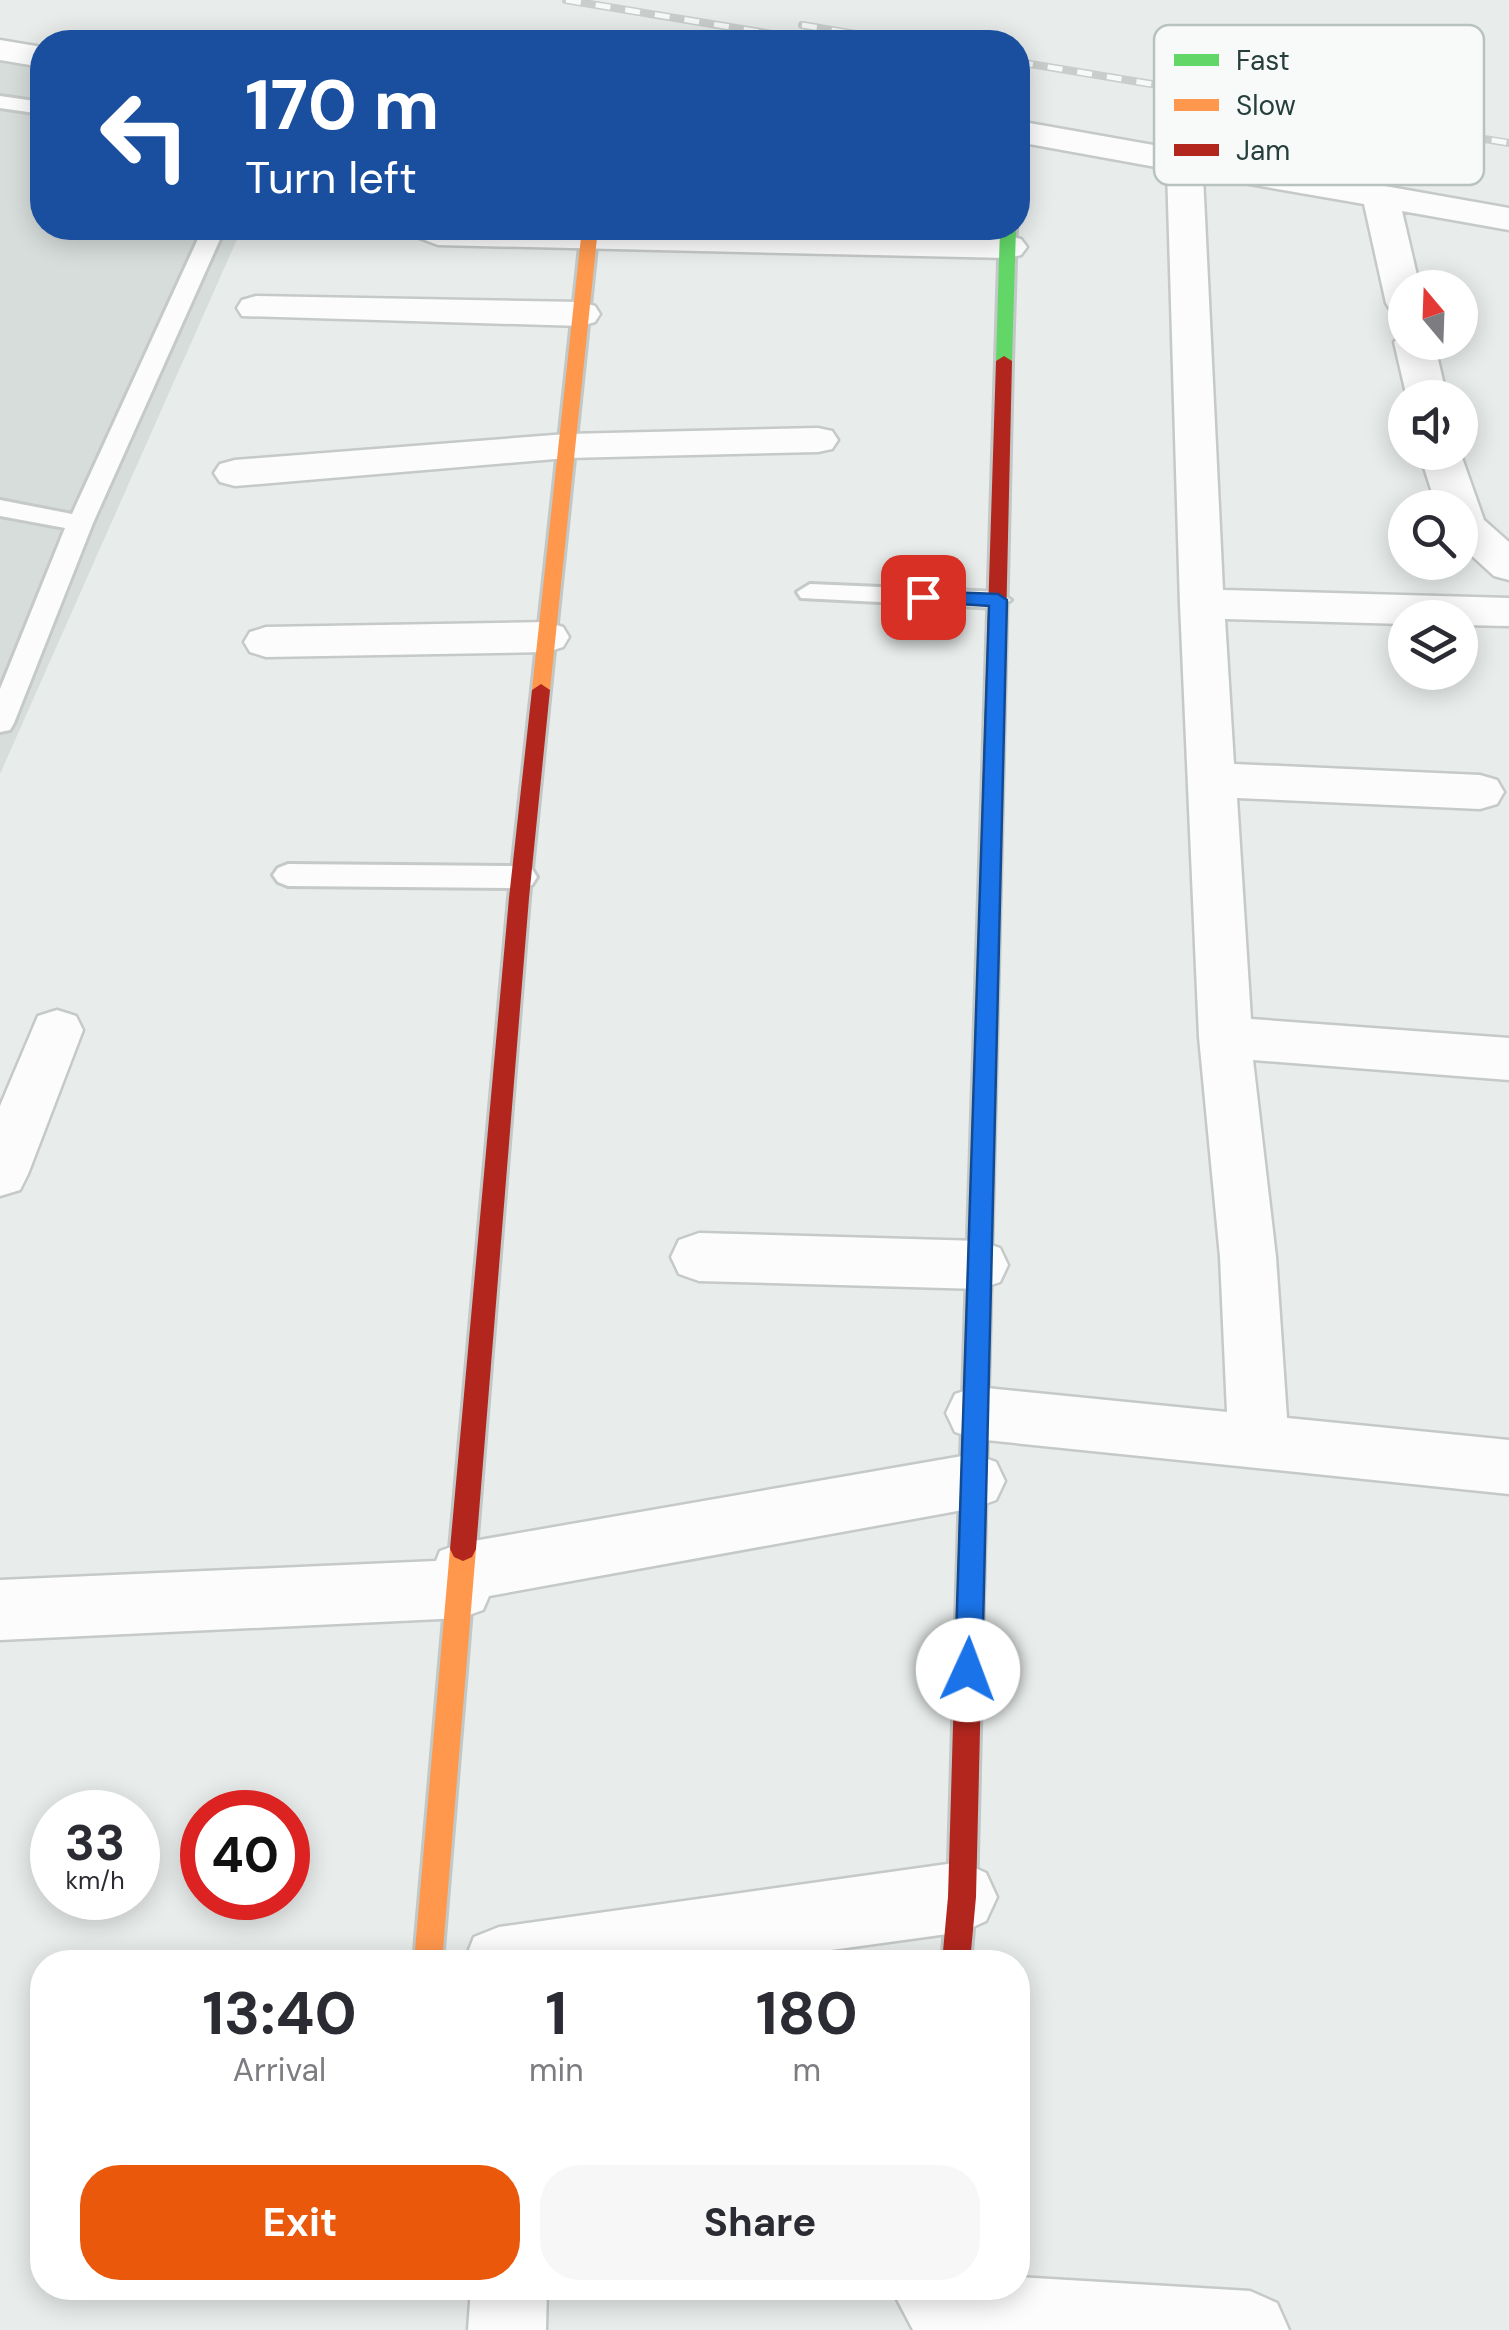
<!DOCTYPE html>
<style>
:root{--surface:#fff;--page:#f7f7f7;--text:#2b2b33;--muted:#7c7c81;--accent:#ea580c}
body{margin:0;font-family:"DM Sans",sans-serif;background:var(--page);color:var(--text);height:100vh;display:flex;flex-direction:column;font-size:38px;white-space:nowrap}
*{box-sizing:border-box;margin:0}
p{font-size:32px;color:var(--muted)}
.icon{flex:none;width:55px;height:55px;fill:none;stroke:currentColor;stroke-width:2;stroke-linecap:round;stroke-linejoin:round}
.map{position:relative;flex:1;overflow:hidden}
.panel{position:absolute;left:30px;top:1950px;width:1000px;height:350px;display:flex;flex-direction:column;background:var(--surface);border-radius:40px;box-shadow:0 5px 25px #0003}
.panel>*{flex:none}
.banner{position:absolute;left:30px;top:30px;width:1000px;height:210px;border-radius:40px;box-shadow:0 5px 25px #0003;background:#1a4fa0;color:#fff;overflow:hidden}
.needle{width:65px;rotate:341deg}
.fabs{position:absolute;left:1388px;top:270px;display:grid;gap:20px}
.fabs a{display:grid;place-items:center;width:90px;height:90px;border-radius:50%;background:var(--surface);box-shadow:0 5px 25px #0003;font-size:50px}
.speed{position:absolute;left:30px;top:1790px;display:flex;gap:20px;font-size:50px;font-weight:700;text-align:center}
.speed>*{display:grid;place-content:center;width:130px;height:130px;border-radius:50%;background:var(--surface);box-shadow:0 5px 25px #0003;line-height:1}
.speed small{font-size:25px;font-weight:400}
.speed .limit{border:15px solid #d22;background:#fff;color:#111}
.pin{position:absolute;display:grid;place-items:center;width:85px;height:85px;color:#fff;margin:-42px;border-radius:20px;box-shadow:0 5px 15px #0006}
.me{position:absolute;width:110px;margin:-55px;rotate:2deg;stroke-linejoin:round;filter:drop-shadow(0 0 8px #0008)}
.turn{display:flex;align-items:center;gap:35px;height:210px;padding:0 50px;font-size:45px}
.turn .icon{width:130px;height:130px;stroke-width:2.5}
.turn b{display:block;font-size:70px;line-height:85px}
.eta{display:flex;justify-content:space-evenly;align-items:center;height:170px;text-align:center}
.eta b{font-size:60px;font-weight:700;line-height:70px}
.primary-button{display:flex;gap:20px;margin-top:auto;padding:20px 50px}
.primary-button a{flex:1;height:115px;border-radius:40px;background:var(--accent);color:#fff;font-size:40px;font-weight:700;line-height:115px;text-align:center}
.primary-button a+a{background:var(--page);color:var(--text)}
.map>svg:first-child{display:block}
.built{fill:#d6dddb}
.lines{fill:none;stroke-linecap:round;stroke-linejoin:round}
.lane-casing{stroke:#c5c9c8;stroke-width:6}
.street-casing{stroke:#c5c9c8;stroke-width:5}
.fast-casing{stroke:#c2c8c6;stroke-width:6}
.slow-casing{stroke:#c2c8c6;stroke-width:6}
.jam-casing{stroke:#c2c8c6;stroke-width:6}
.lane{fill:#fcfcfc;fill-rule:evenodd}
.street{fill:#fcfcfc;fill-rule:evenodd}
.fast{fill:#63d668;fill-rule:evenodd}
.slow{fill:#ff974d;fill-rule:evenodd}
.jam{fill:#b3261e;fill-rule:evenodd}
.rail-casing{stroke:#c9cdcc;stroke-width:8}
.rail{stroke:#f7faf9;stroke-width:5;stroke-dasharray:15;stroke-linecap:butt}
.route{fill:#1a73e8;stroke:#114b97;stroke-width:2.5}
.key{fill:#f7faf9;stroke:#b8c2c0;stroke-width:2.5}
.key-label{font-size:28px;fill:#263f3c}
</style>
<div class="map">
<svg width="1509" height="2330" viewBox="0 0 1509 2330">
<rect width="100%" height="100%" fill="#e8eceb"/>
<path class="built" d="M0 46 42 51V228H242L0 774Z"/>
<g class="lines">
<g class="lane-casing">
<path id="lane" d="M0 96 42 102V114L0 108Z
M203 228H225L93 523 14 723 10 730 0 732V689L65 528 0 516V500L72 514Z
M810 584 998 592 1011 600 998 608 801 598 797 592Z
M288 864 522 866 532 869 537 877 532 885 522 888 288 886 278 882 273 875 278 868Z"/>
</g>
<g class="street-casing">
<path id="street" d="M0 40 42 47V67L0 60Z
M1018 121 1509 208V230L1402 211 1420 288H1405V315L1391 311 1386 303 1364 204 1203 176 1223 590 1509 598V626L1460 625V618H1405V624L1225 619 1234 764 1480 775 1497 780 1504 792 1497 804 1480 809 1237 798 1251 1019 1509 1038V1080L1253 1060 1276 1257 1287 1418 1509 1440V1494L976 1439 955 1432 946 1413 955 1394 976 1387 1227 1412 1220 1257 1199 1037 1180 604 1167 169 1018 142Z
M409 228H641L1008 236 1021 239 1027 247 1021 255 1008 258 438 245 414 236Z
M256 296 581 302 595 306 600 314 595 322 581 326 242 316 237 308 242 300Z
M1405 333V342H1434L1447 398H1407L1394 342Z
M818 428 832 431 838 440 832 449 818 452 567 458 235 486 220 482 214 473 220 464 235 460 567 434Z
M1419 452H1460L1484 520 1509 542V580L1494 576 1460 545V508H1437Z
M547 622 563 627 569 637 563 647 547 652 266 657 250 652 244 642 250 632 266 627Z
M57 1010 76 1016 83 1030 28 1174 20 1190 0 1196V1106L38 1016Z
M699 1233 980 1241 1000 1248 1008 1265 1000 1282 980 1289 699 1281 679 1274 671 1257 679 1240Z
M974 1454 996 1462 1005 1481 996 1500 974 1508 489 1596 483 1610 461 1618 0 1640V1580L436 1561 440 1551 462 1543Z
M962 1862 986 1873 997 1897 986 1921 962 1932 744 1962H464L474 1937 499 1927Z
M1018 2277 1250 2291 1277 2303 1289 2330H913L891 2288H1018Z
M471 2288H547L546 2330H468Z"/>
</g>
<g class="fast-casing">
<path id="fast" d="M1000 228H1016L1012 361 1004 366 996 361Z"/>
</g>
<g class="slow-casing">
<path id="slow" d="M582 228H598L550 690 541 696 532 690Z
M992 795 1002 802 985 1521 981 1529 972 1533 963 1529 959 1521 982 802Z
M463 1537 472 1541 476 1549 442 1962H414L450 1549 454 1541Z"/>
</g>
<g class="jam-casing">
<path id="jam" d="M1004 356 1012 361 1002 802 992 809 982 802 996 361Z
M541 684 550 690 529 898 476 1549 472 1557 463 1561 454 1557 450 1549 509 898 532 690Z
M972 1509 981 1513 985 1521 976 1897 970 1962H942L948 1897 959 1521 963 1513Z"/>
</g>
<use href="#lane" class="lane"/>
<use href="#street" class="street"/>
<use href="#fast" class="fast"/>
<use href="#slow" class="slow"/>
<use href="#jam" class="jam"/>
<g class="rail-casing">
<path id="rail" d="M566 0 821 42
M802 25 902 42
M1018 62 1509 143"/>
</g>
<use href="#rail" class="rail"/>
</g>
<path class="route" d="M923 591 998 594 1007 600 982 1670 978 1679 968 1683 959 1679 955 1670 989 606 916 601V593Z"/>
<rect x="1154" y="25" width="330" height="160" rx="15" class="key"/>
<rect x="1174" y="54" width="45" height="12" fill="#63d668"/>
<rect x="1174" y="99" width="45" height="12" fill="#ff974d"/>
<rect x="1174" y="144" width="45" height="12" fill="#b3261e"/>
<g class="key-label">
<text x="1236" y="70">Fast</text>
<text x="1236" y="115">Slow</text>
<text x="1236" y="160">Jam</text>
</g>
</svg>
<div class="fabs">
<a><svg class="needle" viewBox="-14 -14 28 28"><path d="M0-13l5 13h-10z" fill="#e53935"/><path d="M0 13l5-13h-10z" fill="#7c7c81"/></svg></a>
<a><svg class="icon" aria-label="sound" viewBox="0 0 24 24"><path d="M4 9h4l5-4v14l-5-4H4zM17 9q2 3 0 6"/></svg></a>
<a><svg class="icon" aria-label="search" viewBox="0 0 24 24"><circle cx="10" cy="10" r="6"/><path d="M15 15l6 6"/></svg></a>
<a><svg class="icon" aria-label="layers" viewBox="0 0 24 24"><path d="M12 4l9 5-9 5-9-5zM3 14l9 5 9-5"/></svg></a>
</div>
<div class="speed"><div>33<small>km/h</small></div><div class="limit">40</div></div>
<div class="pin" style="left:923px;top:597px;background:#d93025"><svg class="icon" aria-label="arrive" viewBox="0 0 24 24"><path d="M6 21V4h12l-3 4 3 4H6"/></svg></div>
<svg class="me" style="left:968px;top:1670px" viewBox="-20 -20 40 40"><circle r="19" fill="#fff"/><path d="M0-13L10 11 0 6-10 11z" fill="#1a73e8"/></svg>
<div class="banner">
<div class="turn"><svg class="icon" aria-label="left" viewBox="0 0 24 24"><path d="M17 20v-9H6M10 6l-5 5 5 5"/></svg><div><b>170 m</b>Turn left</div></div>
</div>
<section class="panel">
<div class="eta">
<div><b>13:40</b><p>Arrival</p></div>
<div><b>1</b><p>min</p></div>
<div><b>180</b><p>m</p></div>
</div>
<div class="primary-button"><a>Exit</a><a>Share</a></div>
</section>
</div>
